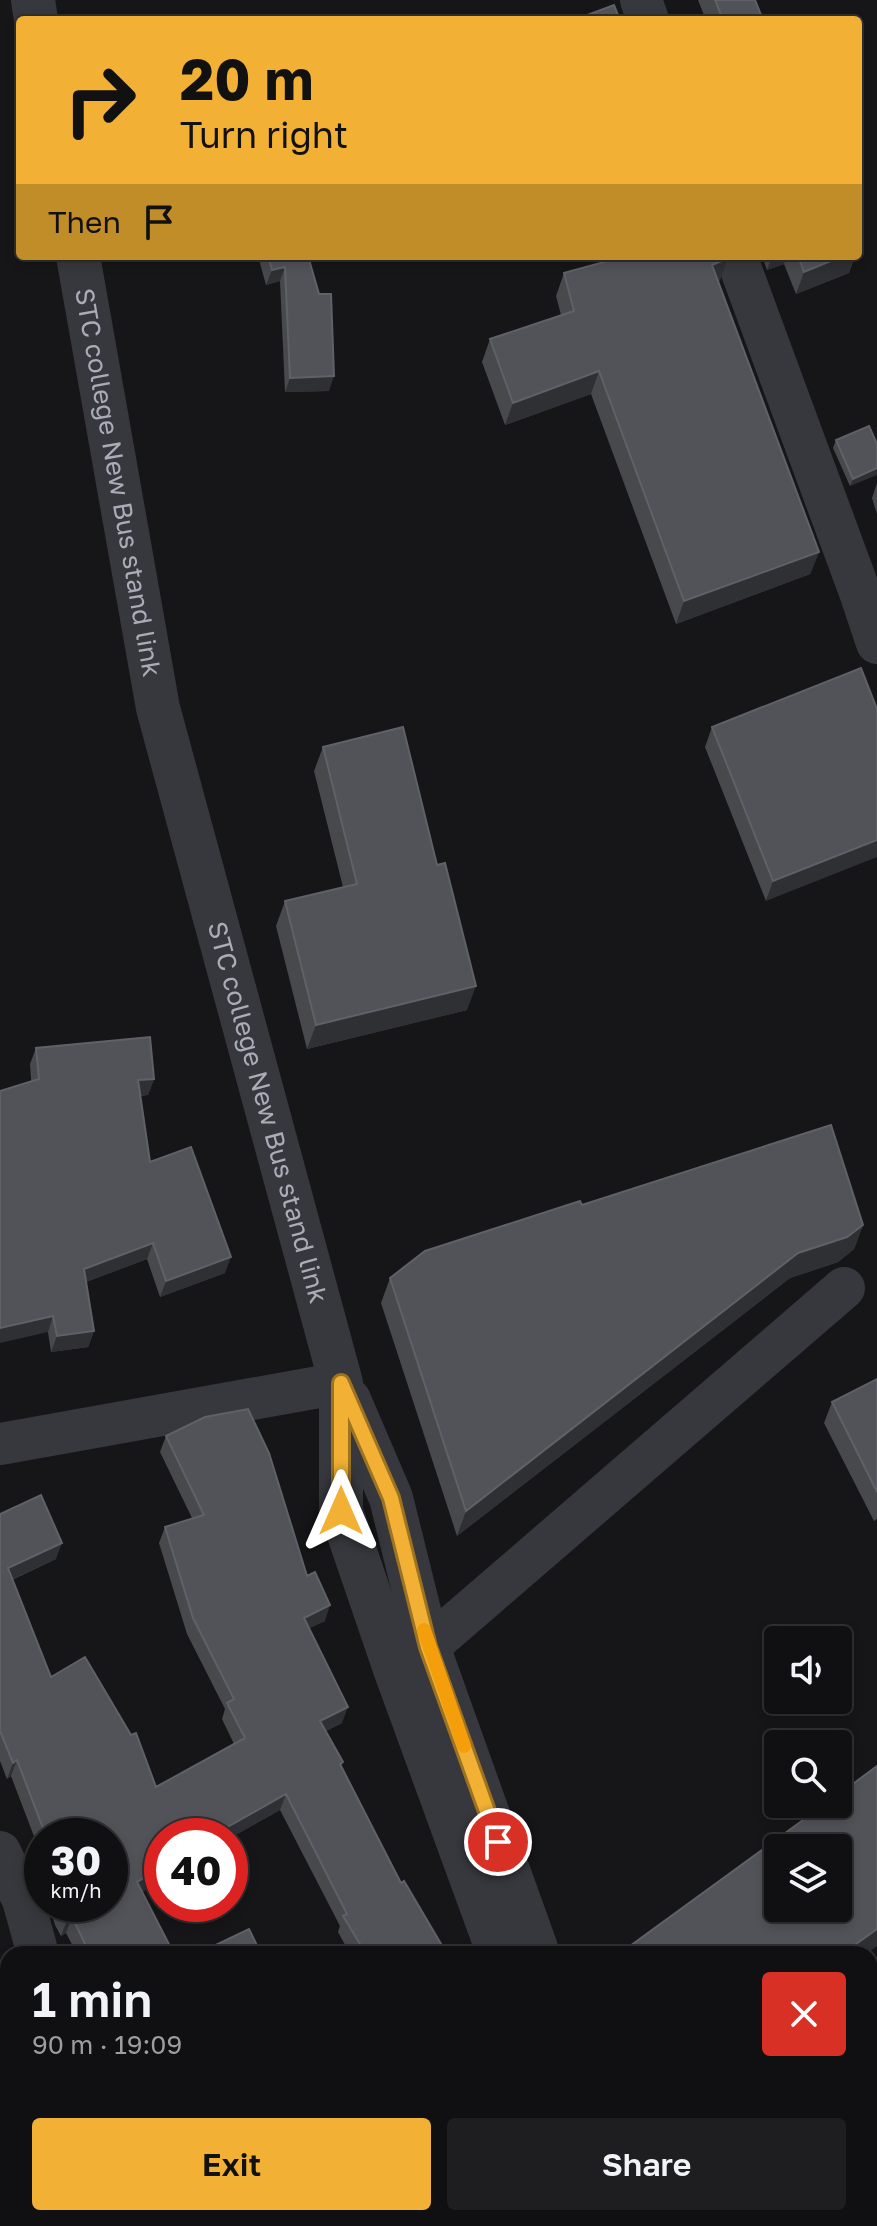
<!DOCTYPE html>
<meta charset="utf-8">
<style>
:root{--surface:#101012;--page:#1e1e20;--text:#f1f3f6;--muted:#9c9d9f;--line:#303032;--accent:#f2b134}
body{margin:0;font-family:"Golos Text",sans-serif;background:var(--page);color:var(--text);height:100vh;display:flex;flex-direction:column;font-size:30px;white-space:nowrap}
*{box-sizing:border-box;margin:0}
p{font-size:26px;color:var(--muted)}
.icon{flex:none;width:44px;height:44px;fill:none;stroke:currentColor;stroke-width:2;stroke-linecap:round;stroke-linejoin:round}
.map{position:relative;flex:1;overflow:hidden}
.side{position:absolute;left:0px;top:1946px;width:878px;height:280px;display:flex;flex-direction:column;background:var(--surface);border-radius:24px 24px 0 0;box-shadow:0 4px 12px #0003,0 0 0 2px var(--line)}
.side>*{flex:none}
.top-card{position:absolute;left:16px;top:16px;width:846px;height:244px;border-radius:8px;box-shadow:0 4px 12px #0003,0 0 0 2px var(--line);background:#f2b134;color:#111;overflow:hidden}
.controls{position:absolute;left:764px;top:1626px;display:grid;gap:16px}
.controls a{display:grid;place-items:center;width:88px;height:88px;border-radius:8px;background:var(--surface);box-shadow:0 4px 12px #0003,0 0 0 2px var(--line);font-size:40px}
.speed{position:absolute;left:24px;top:1818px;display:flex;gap:16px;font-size:40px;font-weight:700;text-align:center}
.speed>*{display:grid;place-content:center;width:104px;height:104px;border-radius:50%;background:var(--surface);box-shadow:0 4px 12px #0003,0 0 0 2px var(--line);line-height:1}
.speed small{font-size:20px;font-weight:400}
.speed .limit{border:12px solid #d22;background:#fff;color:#111}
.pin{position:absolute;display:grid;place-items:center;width:68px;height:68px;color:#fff;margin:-34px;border:4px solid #fff;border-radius:50%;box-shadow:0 2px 8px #0007}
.me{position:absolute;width:88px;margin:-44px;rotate:0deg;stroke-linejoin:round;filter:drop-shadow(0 0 6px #0008)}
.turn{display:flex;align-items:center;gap:28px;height:168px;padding:0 32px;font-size:36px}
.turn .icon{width:104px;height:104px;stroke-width:2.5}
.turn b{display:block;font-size:56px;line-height:68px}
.then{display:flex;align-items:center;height:76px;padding:0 32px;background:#0003;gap:16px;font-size:30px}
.round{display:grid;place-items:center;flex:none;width:84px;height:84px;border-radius:8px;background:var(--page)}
.overview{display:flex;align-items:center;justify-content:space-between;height:136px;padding:0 32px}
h1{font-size:48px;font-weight:600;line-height:60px}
.cta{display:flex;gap:16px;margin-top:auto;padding:16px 32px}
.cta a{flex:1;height:92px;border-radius:8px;background:var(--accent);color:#111;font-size:32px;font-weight:600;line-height:92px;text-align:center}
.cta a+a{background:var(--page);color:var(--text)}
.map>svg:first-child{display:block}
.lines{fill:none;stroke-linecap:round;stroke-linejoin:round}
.minor{stroke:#37383d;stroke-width:42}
.tertiary{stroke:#37383d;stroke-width:44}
.wall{fill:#47494d}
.shaded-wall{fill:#2f3033}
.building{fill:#525359;stroke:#5f6168;stroke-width:2;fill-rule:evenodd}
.route-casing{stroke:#9d7322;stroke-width:20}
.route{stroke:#f2b134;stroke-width:14}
.slow{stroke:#f59e0b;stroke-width:14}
.labels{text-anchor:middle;stroke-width:6;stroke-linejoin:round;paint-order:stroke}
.street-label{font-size:26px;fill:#a8adb8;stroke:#111113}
</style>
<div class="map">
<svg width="877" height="2226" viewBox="0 0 877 2226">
<rect width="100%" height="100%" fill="#161618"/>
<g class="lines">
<path class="minor" d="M641 0 648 20
M736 256 861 595 877 643
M0 1444 341 1383
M428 1647 844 1288
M0 1852 23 1900 38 1954
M870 1992 877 1987
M109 2218 111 2226"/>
<g class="tertiary">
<path d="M33 0 36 20"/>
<path id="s1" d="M78 256 158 708 341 1383V1511L395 1669 499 1954"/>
<path d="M349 1400 391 1498 428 1647 538 1954"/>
<path d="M595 2218 597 2226"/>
<path d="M630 2218 632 2226"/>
</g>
</g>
<path class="wall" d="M698 0H755L763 20H706Z
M258 256H308L319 294 329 391 285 392 280 281 266 285Z
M609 256H727L728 258 718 281 819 552 810 574 676 624 591 394 505 425 482 362 490 339 561 315 556 296 564 273 611 261Z
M762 256H855L849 273 796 294 784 264 767 270Z
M836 440 877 444 850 486 833 448Z
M877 483V514L872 498Z
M861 668 766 901 705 747 712 727Z
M323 747 437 865 467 1010 307 1049 276 926 285 901 343 887 314 771Z
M36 1048 154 1079 148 1095 140 1096 150 1162 225 1273 160 1297 147 1259 86 1282 94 1331 88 1347 51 1352 48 1332 30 1064Z
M582 1205 863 1225 854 1249 838 1262 790 1278 457 1536 381 1303 390 1278Z
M877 1379V1519L874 1521 824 1423 832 1402Z
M166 1436 307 1576 325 1621 309 1628 342 1723 326 1731 343 1762 341 1767 401 1883 447 1954H350L338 1932 340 1926 280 1810 230 1838V1836H162V1880L142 1892 174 1954H77L66 1933 61 1936 55 1925 49 1904H110V1836H42V1884L34 1868 40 1852 11 1776 7 1779 0 1761V1514L56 1559 12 1580 51 1677 156 1787 234 1744 222 1719 225 1709 187 1634 159 1543 165 1527 192 1518 160 1452Z
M137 2218H284L288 2226H142Z"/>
<path class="shaded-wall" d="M772 256H786L784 264 767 270Z
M843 256H855L849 273 796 294 804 272Z
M728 258 720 281 704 287 712 265Z
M285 267 280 281 266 285 272 270Z
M599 371 591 394 505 425 513 403Z
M334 376 329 391 285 392 290 378Z
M877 468V475L850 486 853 479Z
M819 552 810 574 676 624 684 601Z
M877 840V857L766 901 773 881Z
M476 986 467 1010 307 1049 316 1025Z
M154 1079 148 1095 132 1096 138 1080Z
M863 1225 854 1249 838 1262 790 1278 457 1536 466 1511 798 1253Z
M153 1243 147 1259 78 1285 84 1269Z
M231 1257 225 1273 160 1297 166 1281Z
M53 1316 48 1332 0 1343V1328Z
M94 1331 88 1347 51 1352 57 1336Z
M62 1543 56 1559 2 1584 8 1568Z
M330 1605 325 1621 298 1634 304 1618Z
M348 1707 342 1723 314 1737 320 1721Z
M17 1760 11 1776 7 1779 13 1763Z
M286 1794 280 1810 230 1838V1836H219L224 1829Z
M162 1868V1880L131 1898 137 1882Z
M72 1917 66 1933 61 1936 67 1920Z
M877 1929V1946L867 1954H842Z"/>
<path class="building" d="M715 0H755L763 20H723Z
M614 5 620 20H574Z
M268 256H308L319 294H331L334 376 290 378 285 267 272 270Z
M626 256H727L728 258 712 265 819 552 684 601 599 371 513 403 490 339 574 311 564 273Z
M798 256H843L804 272Z
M869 426 877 444V468L853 479 836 440Z
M861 668 877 709V840L773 881 712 727Z
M403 727 437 865 445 863 476 986 316 1025 285 901 357 884 323 747Z
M150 1037 154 1079 138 1080 150 1162 191 1147 231 1257 166 1281 153 1243 84 1269 94 1331 57 1336 53 1316 0 1328V1091L39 1079 36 1048Z
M831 1125 863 1225 847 1237 798 1253 466 1511 390 1278 425 1251 580 1201 582 1205Z
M877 1379V1492L832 1402Z
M248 1409 269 1453 307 1576 315 1572 330 1605 304 1618 348 1707 320 1721 343 1762 340 1764 401 1883 404 1881 447 1954H366L343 1916 347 1914 286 1794 224 1829 226 1832 219 1836H162V1868L137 1882 174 1954H90L72 1917 67 1920 61 1909 59 1904H110V1836H46L17 1760 13 1763 0 1731V1514L41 1495 62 1543 8 1568 51 1677 85 1657 131 1735 136 1733 156 1787 245 1738 227 1703 234 1699 193 1618 165 1527 204 1515 166 1436 205 1417Z
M877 1766V1929L842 1954H619L825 1804H838V1795ZM778 1848H838V1908H778Z
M249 1929 261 1954H197Z
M153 2218H284L288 2226H157Z"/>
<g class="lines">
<g class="route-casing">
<path id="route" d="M341 1511V1383L391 1498 428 1647 498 1842"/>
</g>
<use href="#route" class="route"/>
<path class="slow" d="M424 1630 464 1746"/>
</g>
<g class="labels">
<g class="street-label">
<text dy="9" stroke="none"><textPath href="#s1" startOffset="230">STC college New Bus stand link</textPath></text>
<text dy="9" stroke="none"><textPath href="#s1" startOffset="878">STC college New Bus stand link</textPath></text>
</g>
</g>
</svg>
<div class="controls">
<a><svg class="icon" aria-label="sound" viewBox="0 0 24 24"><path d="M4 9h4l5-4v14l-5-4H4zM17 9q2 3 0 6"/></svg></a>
<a><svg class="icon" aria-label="search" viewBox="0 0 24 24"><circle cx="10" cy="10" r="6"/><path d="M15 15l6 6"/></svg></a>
<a><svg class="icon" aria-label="layers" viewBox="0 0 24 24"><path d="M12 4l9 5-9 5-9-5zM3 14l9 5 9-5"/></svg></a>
</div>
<div class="speed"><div>30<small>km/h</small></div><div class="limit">40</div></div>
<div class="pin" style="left:498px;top:1842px;background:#d93025"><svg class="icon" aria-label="arrive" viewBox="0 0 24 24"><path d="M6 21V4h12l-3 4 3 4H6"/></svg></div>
<svg class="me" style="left:341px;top:1511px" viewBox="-20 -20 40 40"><path d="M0-17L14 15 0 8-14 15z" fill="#f2b134" stroke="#fff" stroke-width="4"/></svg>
<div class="top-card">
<div class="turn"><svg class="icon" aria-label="right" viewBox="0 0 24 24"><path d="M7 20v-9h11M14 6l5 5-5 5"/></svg><div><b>20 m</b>Turn right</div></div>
<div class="then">Then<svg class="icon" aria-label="arrive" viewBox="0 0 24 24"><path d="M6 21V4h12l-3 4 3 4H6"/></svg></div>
</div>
<section class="side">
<div class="overview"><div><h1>1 min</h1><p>90 m · 19:09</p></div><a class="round" style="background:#d93025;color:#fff"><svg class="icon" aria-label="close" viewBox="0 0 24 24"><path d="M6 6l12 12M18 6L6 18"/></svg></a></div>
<div class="cta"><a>Exit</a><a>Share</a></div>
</section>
</div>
